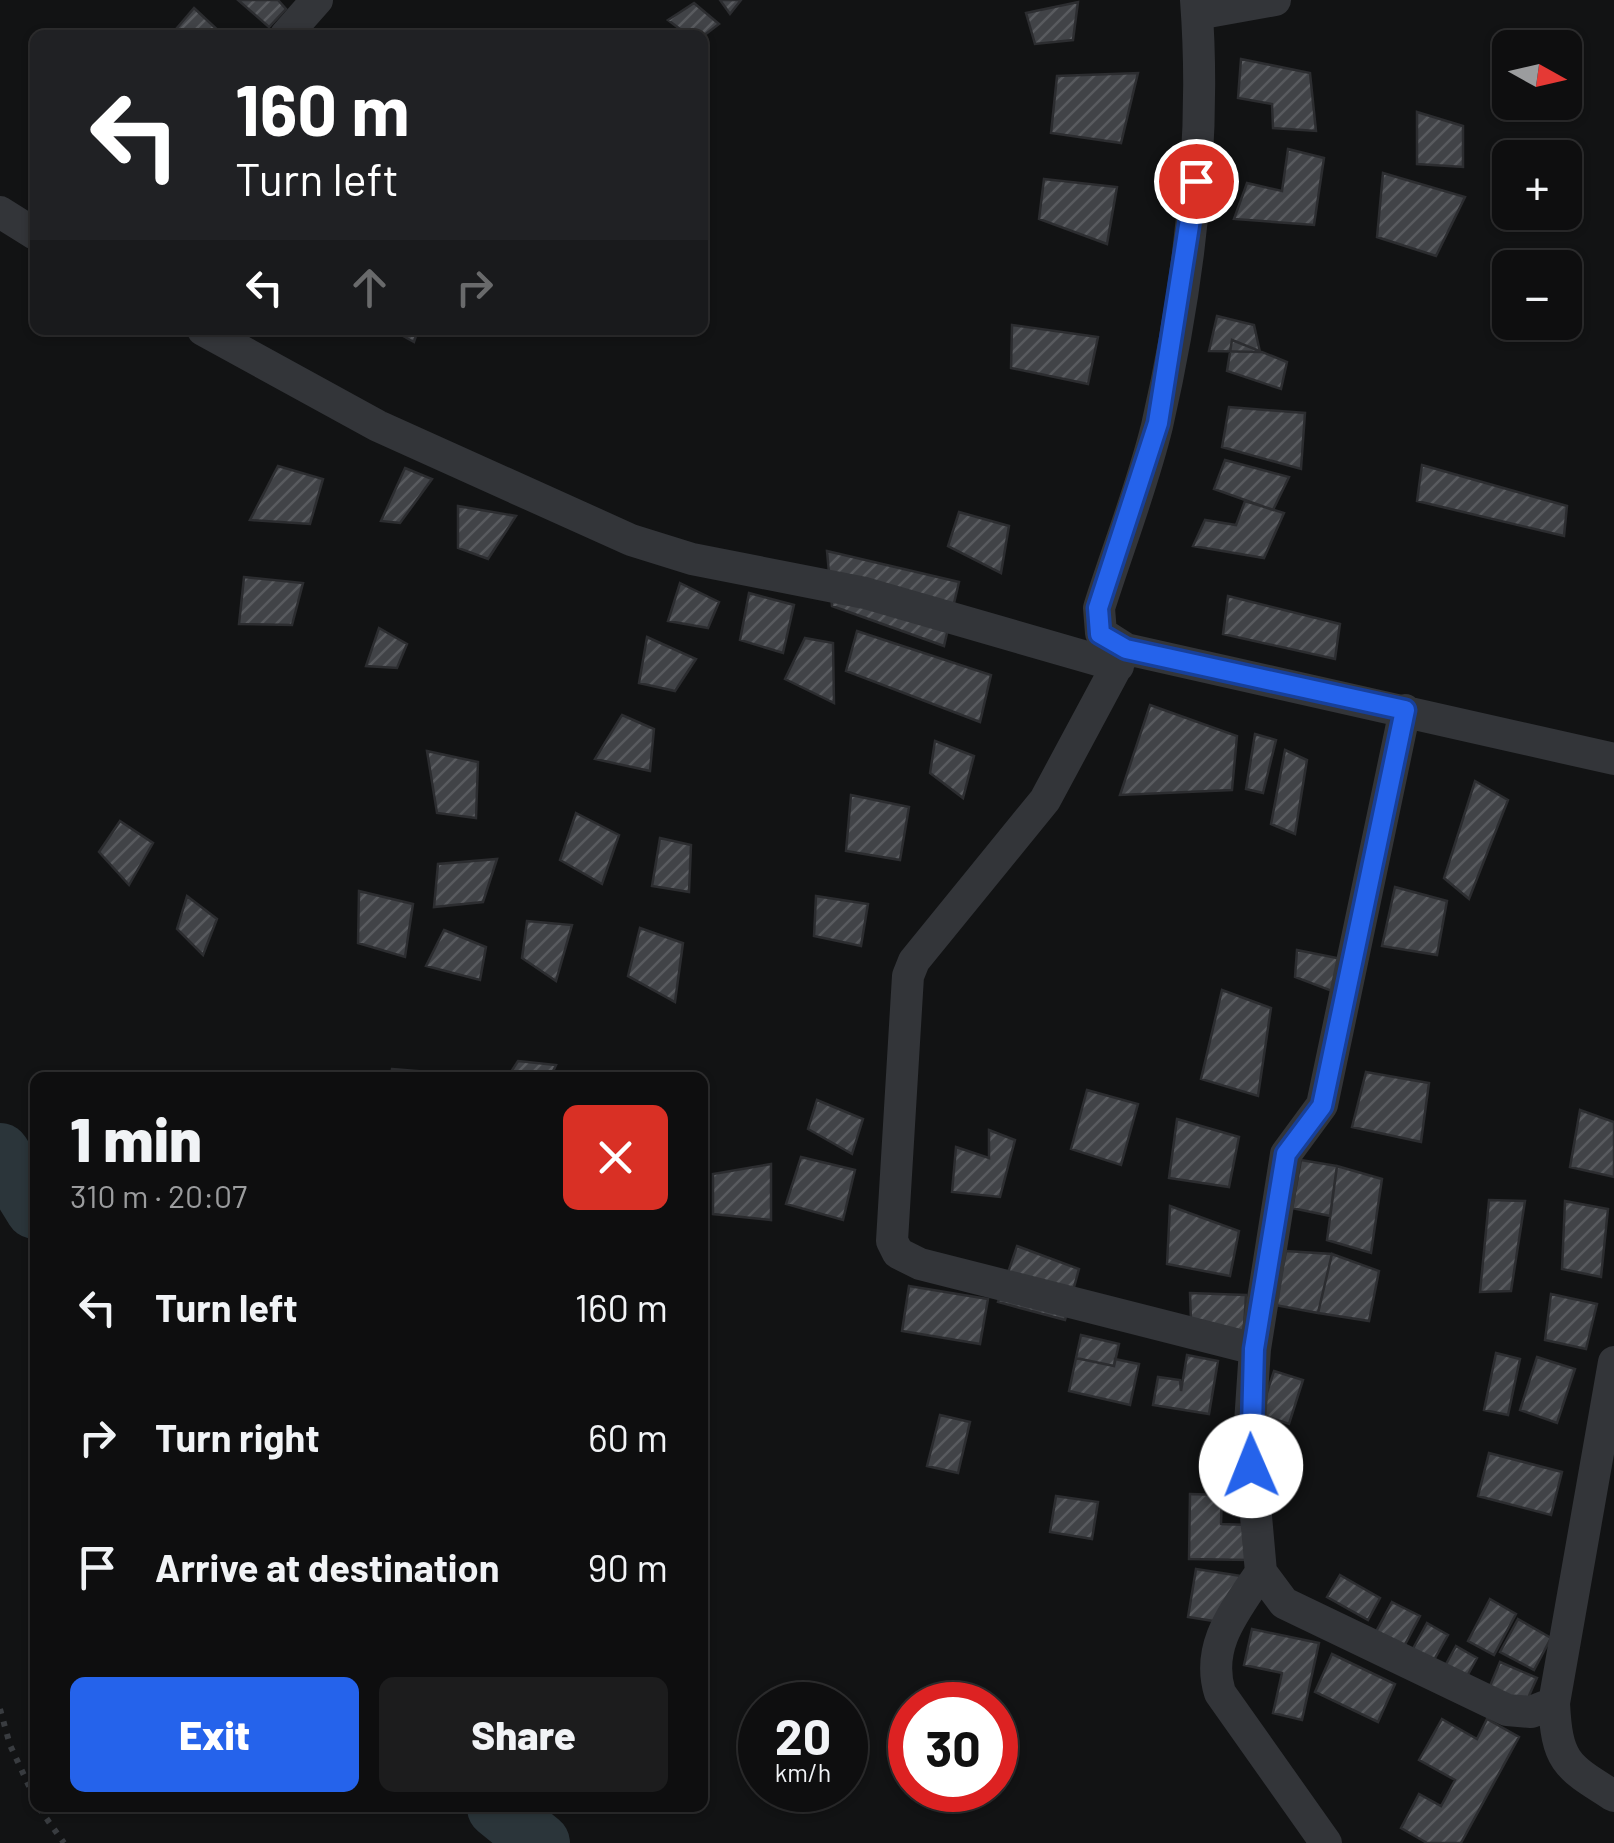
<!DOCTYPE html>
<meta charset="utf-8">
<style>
:root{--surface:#0e0e0f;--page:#1c1c1d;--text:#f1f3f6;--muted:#9b9c9e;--line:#2e2e2f;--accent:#2563eb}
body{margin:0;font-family:Barlow,sans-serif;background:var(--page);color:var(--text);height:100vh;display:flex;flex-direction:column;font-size:38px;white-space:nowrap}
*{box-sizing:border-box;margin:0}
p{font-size:32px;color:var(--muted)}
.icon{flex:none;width:55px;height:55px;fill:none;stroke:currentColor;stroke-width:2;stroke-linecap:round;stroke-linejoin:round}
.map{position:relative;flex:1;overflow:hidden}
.side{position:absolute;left:30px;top:1072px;width:678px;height:740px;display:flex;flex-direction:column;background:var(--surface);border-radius:15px;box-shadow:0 2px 8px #0004,0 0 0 2px var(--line)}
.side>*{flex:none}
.hud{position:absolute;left:30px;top:30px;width:678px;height:305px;border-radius:15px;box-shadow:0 2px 8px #0004,0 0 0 2px var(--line);background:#202124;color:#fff;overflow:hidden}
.needle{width:65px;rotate:98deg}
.buttons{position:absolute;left:1492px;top:30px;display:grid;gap:20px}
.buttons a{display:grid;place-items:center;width:90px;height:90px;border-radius:15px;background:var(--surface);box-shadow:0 2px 8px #0004,0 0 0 2px var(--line);font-size:50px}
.speed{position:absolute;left:738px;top:1682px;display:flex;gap:20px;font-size:50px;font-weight:700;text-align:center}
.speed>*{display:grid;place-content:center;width:130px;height:130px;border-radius:50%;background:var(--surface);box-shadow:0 2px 8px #0004,0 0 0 2px var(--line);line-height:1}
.speed small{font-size:25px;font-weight:400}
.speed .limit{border:15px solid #d22;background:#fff;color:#111}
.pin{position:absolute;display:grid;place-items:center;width:85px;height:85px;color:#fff;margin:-42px;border:5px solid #fff;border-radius:50%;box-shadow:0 2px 10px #0007}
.me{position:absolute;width:110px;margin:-55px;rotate:359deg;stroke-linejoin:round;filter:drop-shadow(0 0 8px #0008)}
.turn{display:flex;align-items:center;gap:35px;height:210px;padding:0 40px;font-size:45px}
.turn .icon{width:130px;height:130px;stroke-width:2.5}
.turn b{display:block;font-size:70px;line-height:85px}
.lanes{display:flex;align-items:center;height:95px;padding:0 40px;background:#0003;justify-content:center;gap:50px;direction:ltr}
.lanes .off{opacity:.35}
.round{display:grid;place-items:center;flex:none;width:105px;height:105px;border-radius:15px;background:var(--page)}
.overview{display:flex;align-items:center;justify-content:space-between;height:170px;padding:0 40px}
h1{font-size:60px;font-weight:800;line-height:75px}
.button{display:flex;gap:20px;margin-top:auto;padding:20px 40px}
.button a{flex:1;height:115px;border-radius:15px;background:var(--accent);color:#fff;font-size:40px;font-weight:800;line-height:115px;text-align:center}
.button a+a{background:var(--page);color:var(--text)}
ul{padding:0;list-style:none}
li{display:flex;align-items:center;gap:30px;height:130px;padding:0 40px}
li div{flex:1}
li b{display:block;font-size:38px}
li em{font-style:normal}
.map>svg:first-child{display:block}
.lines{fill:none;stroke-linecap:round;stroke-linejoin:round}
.river{stroke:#2b353a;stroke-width:60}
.building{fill:url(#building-hatch);stroke:#2c2d30;stroke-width:2.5}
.path{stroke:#393c40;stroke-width:6;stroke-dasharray:5 8;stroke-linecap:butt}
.minor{stroke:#333539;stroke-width:32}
.route-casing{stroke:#184099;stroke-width:25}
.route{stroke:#2563eb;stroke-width:18}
</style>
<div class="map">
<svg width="1614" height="1843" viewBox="0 0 1614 1843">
<defs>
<pattern id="building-hatch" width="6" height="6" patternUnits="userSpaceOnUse" patternTransform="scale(2.5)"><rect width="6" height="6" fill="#414347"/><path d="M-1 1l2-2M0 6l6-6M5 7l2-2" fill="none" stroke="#595b5f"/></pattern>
</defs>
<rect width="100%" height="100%" fill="#121314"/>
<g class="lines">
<path class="river" d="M0 1153 35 1209
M497 1808 540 1843"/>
</g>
<path class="building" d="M238 0H278L286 9 269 27Z
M720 0H741L730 14Z
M1078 2 1073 40 1035 44 1026 13Z
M694 3 719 24 702 37 688 35 668 20Z
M194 8 223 35H171Z
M1241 59 1310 73 1316 131 1273 128 1272 104 1238 98Z
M1138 73 1121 143 1051 133 1057 76Z
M1417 112 1463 126V167L1417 164Z
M1288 149 1324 158 1314 225 1234 219 1247 183 1282 191Z
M1383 173 1465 197 1436 256 1377 237Z
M1044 179 1117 187 1107 244 1039 219Z
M1507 273 1510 322H1553L1552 331 1496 328Z
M1217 316 1254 325 1260 352 1209 351Z
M1012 325 1098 337 1088 384 1011 368Z
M392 330H418L414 342Z
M1232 340 1287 362 1281 389 1227 371Z
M1229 407 1305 413 1301 469 1222 447Z
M1225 460 1289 477 1273 510 1214 489Z
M1422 465 1567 506 1564 536 1417 501Z
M278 466 323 479 310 524 250 520Z
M405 468 432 479 400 523 381 521Z
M1245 501 1284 513 1264 558 1193 546 1205 520 1236 525Z
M458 506 516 516 488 559 458 548Z
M959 512 1009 526 1001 573 948 546Z
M827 551 959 582 944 646 832 606Z
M244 577 303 583 292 625 239 624Z
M680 583 719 602 708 628 668 621Z
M749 593 794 605 783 653 740 640Z
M1228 596 1340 624 1335 659 1223 634Z
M379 628 407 644 397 668 366 666Z
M857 631 991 675 980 722 846 671Z
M647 637 696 659 675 691 639 683Z
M805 638 833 643 834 703 785 679Z
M1150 705 1237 736 1232 790 1120 795Z
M622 715 654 729 650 771 595 759Z
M1255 734 1276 740 1263 793 1246 789Z
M935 741 974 756 963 798 930 773Z
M1285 750 1307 760 1295 834 1271 824Z
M427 751 478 762 476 818 437 813Z
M1475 781 1508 800 1469 899 1444 878Z
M851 795 909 807 900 860 846 851Z
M576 813 619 835 602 884 560 860Z
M120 821 153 843 129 885 99 852Z
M660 838 691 845 689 892 652 886Z
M497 859 483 902 434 907 438 864Z
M1395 887 1447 901 1437 955 1382 946Z
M359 891 413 904 405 957 358 943Z
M187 896 217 919 203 955 177 929Z
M816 896 868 904 861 946 814 936Z
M527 921 572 925 556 981 522 958Z
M640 928 683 943 675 1002 628 976Z
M444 930 486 947 480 980 426 966Z
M1297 950 1342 959 1345 996 1295 977Z
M1222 990 1271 1008 1258 1096 1201 1079Z
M518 1061 556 1065 550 1078H507Z
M392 1069 440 1073 439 1078H390Z
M1366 1072 1429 1083 1421 1142 1352 1127Z
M1087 1090 1138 1104 1121 1165 1071 1149Z
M817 1100 863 1119 852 1154 808 1129Z
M1580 1110 1614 1122V1177L1570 1167Z
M1177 1119 1239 1137 1229 1187 1169 1178Z
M989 1130 1015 1140 1000 1197 952 1192 956 1147 989 1158Z
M801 1157 855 1170 843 1220 786 1204Z
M1301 1160 1337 1166 1330 1216 1292 1208Z
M771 1164V1220L713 1214V1174Z
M1337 1166 1382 1179 1371 1253 1327 1240Z
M1489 1200 1525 1201 1511 1291 1480 1292Z
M1565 1201 1608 1209 1601 1277 1562 1269Z
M1170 1206 1239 1231 1230 1276 1167 1264Z
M1017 1246 1079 1269 1065 1320 998 1302Z
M1286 1251 1332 1254 1318 1313 1275 1305Z
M1332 1254 1379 1271 1369 1321 1318 1313Z
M909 1286 988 1299 980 1344 902 1331Z
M1190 1293 1246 1295 1243 1346 1191 1322Z
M1551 1294 1597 1304 1586 1349 1545 1340Z
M1081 1335 1119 1344 1114 1366 1076 1358Z
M1496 1353 1520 1359 1508 1415 1484 1410Z
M1187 1355 1218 1361 1209 1414 1153 1405 1158 1377 1180 1380 1181 1391Z
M1537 1357 1575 1369 1557 1423 1520 1410Z
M1076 1358 1114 1366 1115 1359 1139 1364 1130 1405 1069 1391Z
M1274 1371 1303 1380 1289 1424 1260 1414Z
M940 1415 970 1422 958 1473 927 1466Z
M1489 1453 1562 1472 1551 1515 1478 1496Z
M1190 1494 1222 1495 1221 1524 1250 1525 1249 1560 1189 1559Z
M1056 1496 1098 1502 1092 1539 1050 1532Z
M1196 1569 1241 1576 1220 1622 1188 1617Z
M1340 1575 1380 1598 1368 1620 1327 1597Z
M1490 1599 1516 1614 1494 1655 1468 1641Z
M1392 1602 1420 1616 1399 1656 1371 1641Z
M1518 1619 1551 1638 1534 1670 1500 1652Z
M1427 1623 1448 1635 1430 1667 1409 1656Z
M1252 1629 1319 1643 1302 1720 1273 1713 1282 1673 1244 1665Z
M1456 1646 1477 1658 1466 1678 1445 1666Z
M1332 1654 1395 1684 1378 1722 1315 1692Z
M1500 1662 1537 1678 1523 1709 1487 1693Z
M1442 1719 1477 1739 1487 1719 1519 1737 1461 1843H1427L1401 1828 1419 1794 1441 1806 1455 1780 1419 1760Z"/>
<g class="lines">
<path class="path" d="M0 1709 10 1745 35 1799
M39 1808 64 1843"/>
<path class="minor" d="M1196 0C1207 142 1189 286 1157 426 1142 487 1118 548 1099 608L1101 633 1126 649 1614 759
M1197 14 1275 0
M286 35 317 0
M0 212 35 234
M203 330 378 426 631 540 692 559 865 593 1118 666
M1126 649 1045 800 914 961 908 976 892 1241 898 1253 920 1264 1255 1349
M1405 710 1322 1105 1286 1154 1255 1349 1249 1438 1261 1572 1284 1603 1507 1710 1531 1712 1554 1703 1614 1362
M1261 1572C1236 1610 1205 1645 1220 1693L1326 1843
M1554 1703C1557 1762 1566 1766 1614 1796"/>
</g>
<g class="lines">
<g class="route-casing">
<path id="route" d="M1196 181 1158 423 1098 608 1100 634 1126 649 1405 710 1322 1106 1286 1154 1254 1349 1251 1466"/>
</g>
<use href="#route" class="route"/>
</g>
</svg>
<div class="buttons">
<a><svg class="needle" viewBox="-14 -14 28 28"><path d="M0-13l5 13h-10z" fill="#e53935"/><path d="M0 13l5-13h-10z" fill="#9b9c9e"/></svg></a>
<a>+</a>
<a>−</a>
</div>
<div class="speed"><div>20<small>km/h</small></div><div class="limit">30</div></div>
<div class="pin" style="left:1196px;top:181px;background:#d93025"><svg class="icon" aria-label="arrive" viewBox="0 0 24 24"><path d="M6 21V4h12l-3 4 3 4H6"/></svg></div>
<svg class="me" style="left:1251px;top:1466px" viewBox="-20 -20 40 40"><circle r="19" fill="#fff"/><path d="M0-13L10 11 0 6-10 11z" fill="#2563eb"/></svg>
<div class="hud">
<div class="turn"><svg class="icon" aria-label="left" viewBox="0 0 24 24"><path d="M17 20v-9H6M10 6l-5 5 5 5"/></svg><div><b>160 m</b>Turn left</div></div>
<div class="lanes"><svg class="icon" aria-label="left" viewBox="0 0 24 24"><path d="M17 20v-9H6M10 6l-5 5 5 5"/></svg><svg class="icon off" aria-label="ahead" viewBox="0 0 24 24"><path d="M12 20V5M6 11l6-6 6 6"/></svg><svg class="icon off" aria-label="right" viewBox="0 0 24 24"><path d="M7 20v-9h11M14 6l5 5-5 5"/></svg></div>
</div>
<section class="side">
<div class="overview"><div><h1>1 min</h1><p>310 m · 20:07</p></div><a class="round" style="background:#d93025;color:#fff"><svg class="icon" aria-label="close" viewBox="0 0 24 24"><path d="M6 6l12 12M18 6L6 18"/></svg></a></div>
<ul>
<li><svg class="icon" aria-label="left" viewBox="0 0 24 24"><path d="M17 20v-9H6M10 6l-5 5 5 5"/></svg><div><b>Turn left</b></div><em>160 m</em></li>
<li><svg class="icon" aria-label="right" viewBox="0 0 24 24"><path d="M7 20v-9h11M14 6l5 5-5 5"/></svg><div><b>Turn right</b></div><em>60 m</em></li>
<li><svg class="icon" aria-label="arrive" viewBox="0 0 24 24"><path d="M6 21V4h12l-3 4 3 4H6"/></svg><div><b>Arrive at destination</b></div><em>90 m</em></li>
</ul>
<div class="button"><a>Exit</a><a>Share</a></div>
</section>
</div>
